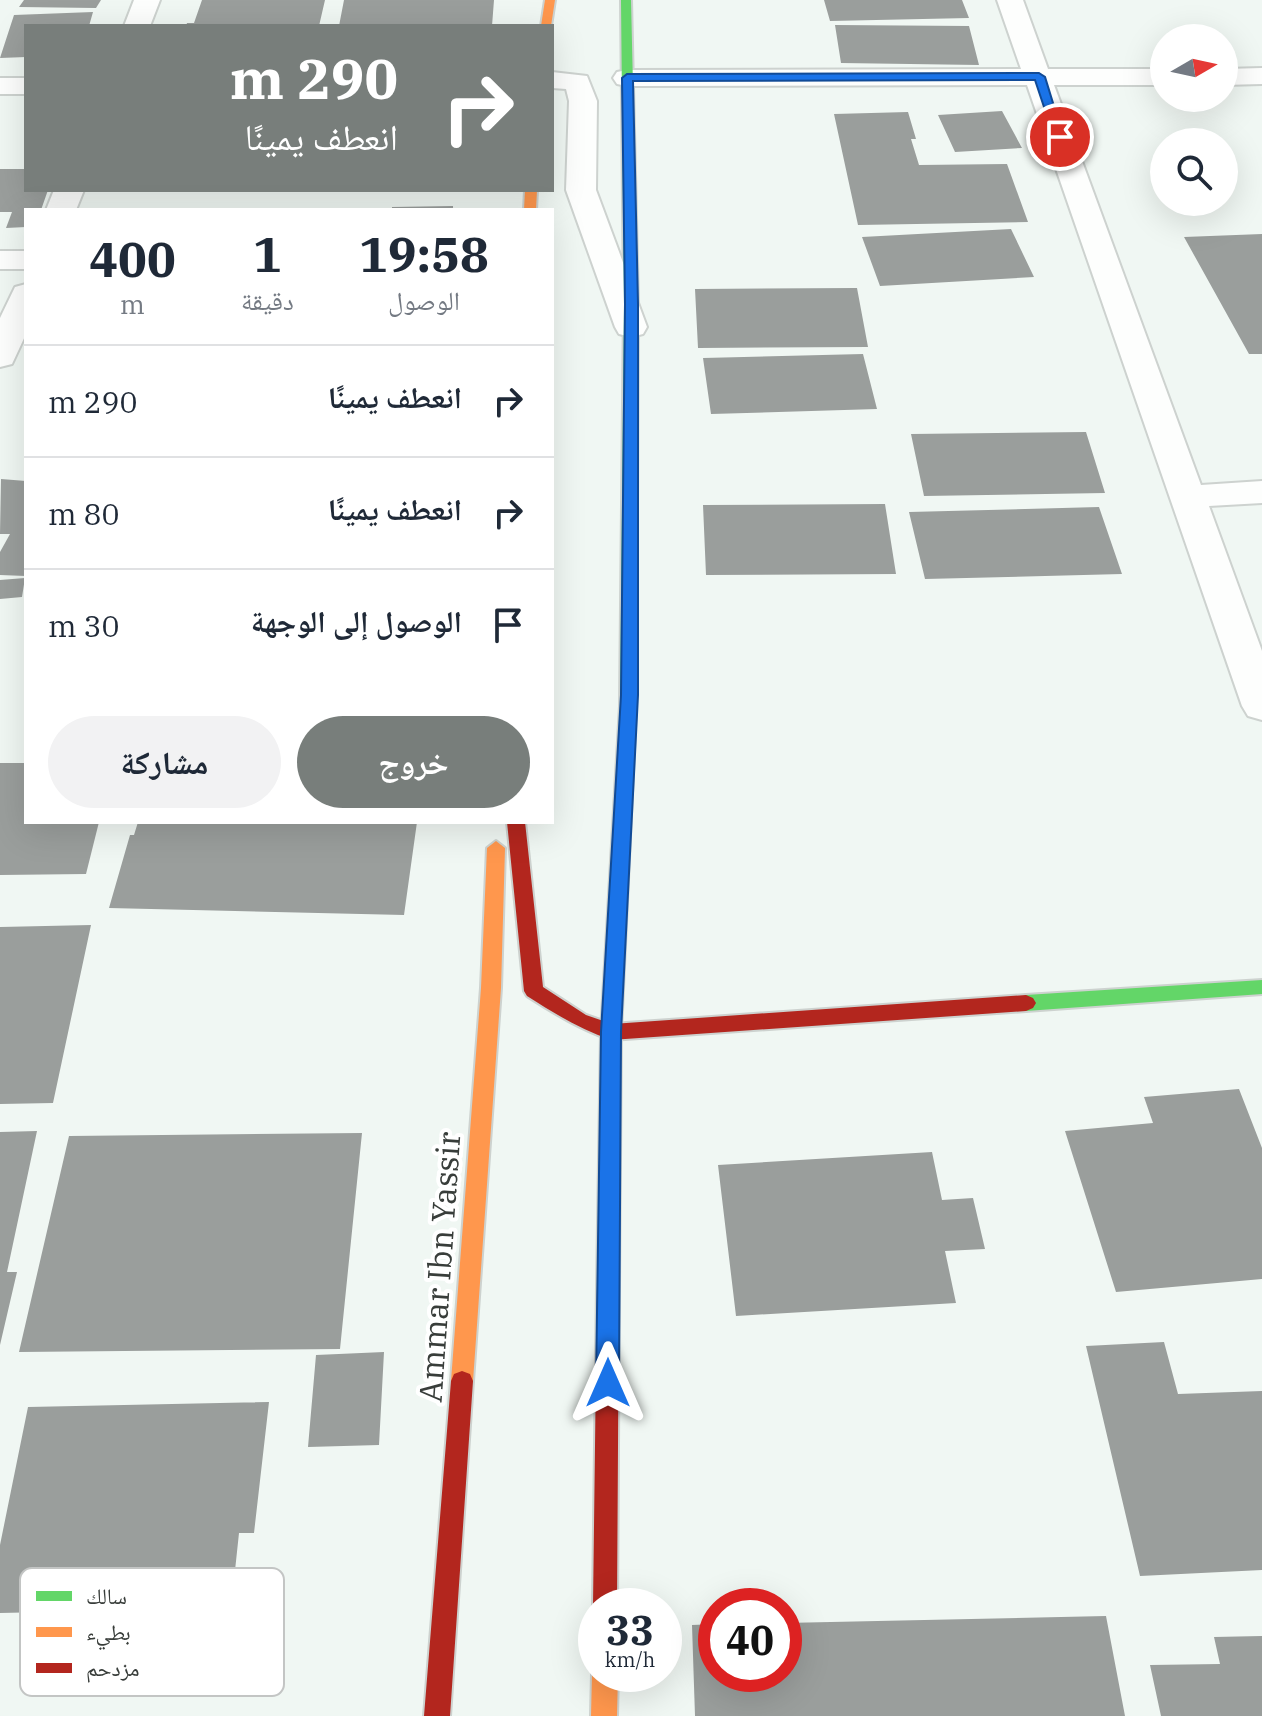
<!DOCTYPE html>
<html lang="ar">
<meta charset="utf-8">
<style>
:root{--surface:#fff;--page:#f2f2f3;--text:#1f2937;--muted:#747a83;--line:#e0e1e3;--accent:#787e7b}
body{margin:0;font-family:"IBM Plex Serif","Noto Naskh Arabic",serif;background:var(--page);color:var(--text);direction:rtl;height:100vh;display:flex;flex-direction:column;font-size:30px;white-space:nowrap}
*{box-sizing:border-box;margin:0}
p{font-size:26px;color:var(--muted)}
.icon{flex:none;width:44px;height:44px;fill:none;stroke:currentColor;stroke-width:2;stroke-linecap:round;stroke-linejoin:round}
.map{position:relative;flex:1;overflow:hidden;direction:ltr}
.details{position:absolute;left:24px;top:208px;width:530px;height:616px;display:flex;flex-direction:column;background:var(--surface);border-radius:0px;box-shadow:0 8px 32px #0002;direction:rtl}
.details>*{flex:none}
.banner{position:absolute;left:24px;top:24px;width:530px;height:168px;border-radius:0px;box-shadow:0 8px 32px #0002;direction:rtl;background:#787e7b;color:#fff;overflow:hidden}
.needle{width:52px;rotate:81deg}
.controls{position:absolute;left:1150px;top:24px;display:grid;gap:16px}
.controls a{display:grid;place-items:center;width:88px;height:88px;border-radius:50%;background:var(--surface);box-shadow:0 8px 32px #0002;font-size:40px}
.speed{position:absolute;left:578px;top:1588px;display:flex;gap:16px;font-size:40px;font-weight:700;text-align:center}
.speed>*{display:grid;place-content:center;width:104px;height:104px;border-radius:50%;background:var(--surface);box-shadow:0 8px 32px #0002;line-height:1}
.speed small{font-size:20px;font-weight:400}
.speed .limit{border:12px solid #d22;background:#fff;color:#111}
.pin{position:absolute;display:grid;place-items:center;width:68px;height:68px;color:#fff;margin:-34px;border:4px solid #fff;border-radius:50%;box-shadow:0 2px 8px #0007}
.me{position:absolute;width:88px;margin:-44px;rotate:0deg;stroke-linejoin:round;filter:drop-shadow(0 0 6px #0008)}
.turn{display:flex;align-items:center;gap:28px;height:168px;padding:0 24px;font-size:36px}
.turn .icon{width:104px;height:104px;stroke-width:2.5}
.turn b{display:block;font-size:56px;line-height:68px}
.eta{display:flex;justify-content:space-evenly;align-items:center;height:136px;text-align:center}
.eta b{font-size:48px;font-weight:700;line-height:56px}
.action{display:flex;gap:16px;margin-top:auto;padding:16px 24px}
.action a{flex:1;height:92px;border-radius:48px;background:var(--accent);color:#fff;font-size:32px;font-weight:700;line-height:92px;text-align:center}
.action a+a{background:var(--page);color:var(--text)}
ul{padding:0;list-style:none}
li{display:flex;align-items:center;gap:24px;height:112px;padding:0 24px;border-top:2px solid var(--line)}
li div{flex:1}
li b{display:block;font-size:30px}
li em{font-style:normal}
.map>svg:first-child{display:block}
.building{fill:#9a9e9c}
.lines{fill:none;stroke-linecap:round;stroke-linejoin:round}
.street-casing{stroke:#cdd2cf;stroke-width:4}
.fast-casing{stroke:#cdd2cf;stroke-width:4}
.slow-casing{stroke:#cdd2cf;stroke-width:4}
.jam-casing{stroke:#cdd2cf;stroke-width:4}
.street{fill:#fdfefd;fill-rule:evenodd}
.fast{fill:#63d668;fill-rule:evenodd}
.slow{fill:#ff974d;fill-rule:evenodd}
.jam{fill:#b3261e;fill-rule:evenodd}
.route{fill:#1a73e8;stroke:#114b97;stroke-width:2}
.labels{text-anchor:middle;stroke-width:8;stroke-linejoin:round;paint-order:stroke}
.near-street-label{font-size:32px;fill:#383d3a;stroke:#fff}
.key{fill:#fff;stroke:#c3c5c4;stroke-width:2}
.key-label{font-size:22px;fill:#383d3a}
</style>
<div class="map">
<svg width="1262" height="1716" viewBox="0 0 1262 1716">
<rect width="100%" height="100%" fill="#f0f7f3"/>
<path class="building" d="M24 0H101L96 8 19 7Z
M202 0H325L319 26H186L187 23H194Z
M344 0H494L492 26H339Z
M824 0H962L969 18 830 21Z
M93 12 89 26H26V57L0 58 14 15Z
M835 25 969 26 979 65 841 63Z
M1002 111 1022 148 955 152 938 115Z
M908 112 916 139H911L919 165 1007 164 1028 222 858 225 834 114Z
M0 169H26V190H48L41 210H26V227L6 228 12 212H0Z
M453 206V210H392V207Z
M1011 229 1034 277 880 286 862 237Z
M1262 234V354H1249L1184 237Z
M857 288 868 347 698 348 695 289Z
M863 354 877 409 711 414 703 358Z
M1086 432 1105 493 924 496 911 434Z
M1 479 26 481V576L0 575V552L10 534H0Z
M885 504 896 574 706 575 703 505Z
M1099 507 1122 574 925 579 909 512Z
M25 578 22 597 0 599V580Z
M0 763H26V822H99L86 874 0 875Z
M138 822H417L404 915 109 908 130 835H134Z
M91 925 53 1103 0 1104V927Z
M1239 1089 1262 1148V1279L1116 1292 1065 1131 1153 1123 1144 1097Z
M37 1131 7 1272H17L0 1345V1132Z
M362 1133 340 1349 19 1352 69 1136Z
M932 1152 942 1200 973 1198 985 1249 945 1251 956 1303 736 1316 718 1165Z
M1164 1342 1178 1394 1262 1391V1570L1140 1576 1086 1346Z
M384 1352 379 1445 308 1447 316 1355Z
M269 1402 254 1533H239L231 1608 0 1613V1545L28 1407Z
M1106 1616 1125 1716H695L692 1625 716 1624V1674H784V1623Z
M1262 1636V1716H1161L1150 1665 1220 1664 1214 1637Z"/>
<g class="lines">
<g class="street-casing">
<path id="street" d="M134 0H160L150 26H124Z
M997 0H1023L1048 69H1164V85H1054L1201 485 1262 481V503L1209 506 1262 651V720L1248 716 1242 706 1027 85 627 86 617 84 613 78 617 72 627 70 1021 69Z
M1262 68V84L1224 85V69Z
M552 72 587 76 597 101 596 190 647 327 643 334 631 337 619 334 615 327 566 190 569 101 566 89 552 88Z
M0 78H26V94H0Z
M54 190H84L76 210H46Z
M0 251H26V269H0Z
M26 284V334L12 364 0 367V318L15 287Z"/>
</g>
<g class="fast-casing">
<path id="fast" d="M621 0H631L638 304 636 706 628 712 620 706 624 304Z
M1262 980V994L1026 1011 1019 1008 1016 1003 1019 998 1026 995Z"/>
</g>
<g class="slow-casing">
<path id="slow" d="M545 0H555L551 26H541Z
M525 190H537L536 210H524Z
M628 700 636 706 621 1032 619 1286 616 1293 608 1296 600 1293 597 1286 601 1032 620 706Z
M496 841 505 848 501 988 473 1381 470 1388 462 1391 454 1388 451 1381 481 988 487 848Z
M596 1665V1674H618L617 1716H591L592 1674Z"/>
</g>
<g class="jam-casing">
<path id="jam" d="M507 822H525L543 987 586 1015 612 1024 1026 995 1033 998 1036 1003 1033 1008 1026 1011 611 1040C580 1029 555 1014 527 996L524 991Z
M608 1276 616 1279 619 1286 617 1606H596V1614L593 1606 597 1286 600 1279Z
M462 1371 470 1374 473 1381 450 1716H424L451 1381 454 1374Z"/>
</g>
<use href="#street" class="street"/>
<use href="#fast" class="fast"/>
<use href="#slow" class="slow"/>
<use href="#jam" class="jam"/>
</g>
<path class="route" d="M1039 73 1045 77 1064 139 1054 137 1035 80 633 81 638 304V695L621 1032 619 1383 616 1390 608 1393 600 1390 596 1383 601 1032 621 695 625 304 622 78 627 74Z"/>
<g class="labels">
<g class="near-street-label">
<text transform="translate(440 1267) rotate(-86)" y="11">Ammar Ibn Yassir</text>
</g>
</g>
<rect x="20" y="1568" width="264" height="128" rx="12" class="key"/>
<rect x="36" y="1591" width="36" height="10" fill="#63d668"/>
<rect x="36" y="1627" width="36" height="10" fill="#ff974d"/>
<rect x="36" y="1663" width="36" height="10" fill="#b3261e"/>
<g class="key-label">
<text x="86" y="1604">سالك</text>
<text x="86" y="1640">بطيء</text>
<text x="86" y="1676">مزدحم</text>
</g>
</svg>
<div class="controls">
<a><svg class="needle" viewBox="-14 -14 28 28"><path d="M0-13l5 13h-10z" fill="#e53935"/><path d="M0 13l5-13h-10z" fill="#747a83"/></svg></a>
<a><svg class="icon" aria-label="search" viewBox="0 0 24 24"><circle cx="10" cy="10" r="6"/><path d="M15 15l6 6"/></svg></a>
</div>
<div class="speed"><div>33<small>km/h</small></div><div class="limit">40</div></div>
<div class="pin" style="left:1060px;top:137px;background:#d93025"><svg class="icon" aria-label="arrive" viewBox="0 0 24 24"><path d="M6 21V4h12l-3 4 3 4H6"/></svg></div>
<svg class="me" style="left:608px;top:1383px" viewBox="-20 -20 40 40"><path d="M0-17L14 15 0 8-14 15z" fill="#1a73e8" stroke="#fff" stroke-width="4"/></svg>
<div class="banner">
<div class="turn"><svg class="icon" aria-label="right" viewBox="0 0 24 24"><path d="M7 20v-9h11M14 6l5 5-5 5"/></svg><div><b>290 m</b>انعطف يمينًا</div></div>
</div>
<section class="details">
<div class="eta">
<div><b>19:58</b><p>الوصول</p></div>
<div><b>1</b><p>دقيقة</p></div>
<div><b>400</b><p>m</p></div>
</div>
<ul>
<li><svg class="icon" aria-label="right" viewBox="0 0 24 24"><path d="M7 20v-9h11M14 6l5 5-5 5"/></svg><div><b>انعطف يمينًا</b></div><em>290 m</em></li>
<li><svg class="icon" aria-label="right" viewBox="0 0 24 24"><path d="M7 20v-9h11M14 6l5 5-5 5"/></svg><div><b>انعطف يمينًا</b></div><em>80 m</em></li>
<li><svg class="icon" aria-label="arrive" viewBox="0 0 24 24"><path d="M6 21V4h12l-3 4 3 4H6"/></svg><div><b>الوصول إلى الوجهة</b></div><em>30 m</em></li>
</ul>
<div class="action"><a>خروج</a><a>مشاركة</a></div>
</section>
</div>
